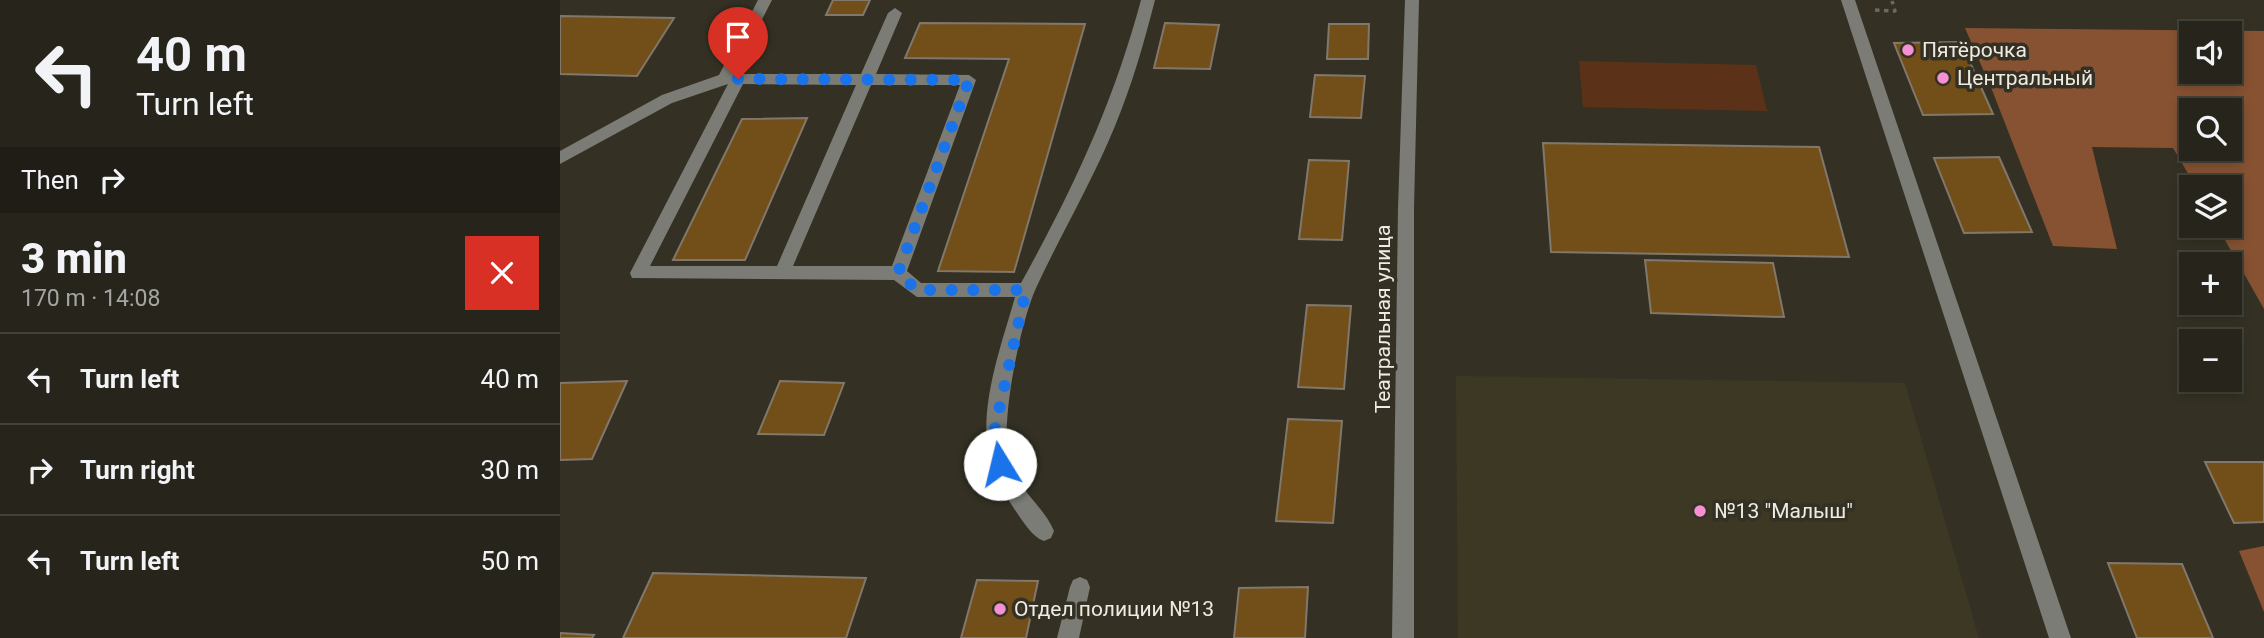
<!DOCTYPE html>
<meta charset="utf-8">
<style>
:root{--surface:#27251b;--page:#2f2d24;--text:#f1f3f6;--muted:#a4a5a3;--line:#43423a}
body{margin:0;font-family:Roboto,sans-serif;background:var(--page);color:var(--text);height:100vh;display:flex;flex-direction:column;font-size:26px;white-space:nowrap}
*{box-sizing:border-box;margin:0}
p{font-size:23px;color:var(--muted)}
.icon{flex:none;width:38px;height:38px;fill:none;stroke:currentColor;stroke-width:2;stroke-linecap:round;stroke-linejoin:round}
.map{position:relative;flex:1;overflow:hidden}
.sheet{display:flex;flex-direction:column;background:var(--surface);width:560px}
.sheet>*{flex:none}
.banner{background:#27251b;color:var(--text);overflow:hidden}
.controls{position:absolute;left:1619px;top:21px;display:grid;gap:14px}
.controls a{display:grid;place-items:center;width:63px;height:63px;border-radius:0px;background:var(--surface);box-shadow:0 4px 10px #0003,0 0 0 2px var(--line);font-size:35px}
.pin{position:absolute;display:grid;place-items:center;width:60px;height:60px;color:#fff;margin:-72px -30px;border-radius:50% 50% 50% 0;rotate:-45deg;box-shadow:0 0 7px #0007}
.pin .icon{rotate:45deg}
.me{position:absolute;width:77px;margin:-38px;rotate:351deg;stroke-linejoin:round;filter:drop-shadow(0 0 5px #0008)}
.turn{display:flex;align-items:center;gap:24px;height:147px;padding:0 21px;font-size:32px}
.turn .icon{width:91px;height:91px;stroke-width:2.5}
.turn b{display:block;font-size:49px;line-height:60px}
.then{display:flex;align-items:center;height:66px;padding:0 21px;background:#0003;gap:14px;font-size:26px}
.round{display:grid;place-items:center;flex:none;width:74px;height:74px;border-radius:0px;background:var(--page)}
.summary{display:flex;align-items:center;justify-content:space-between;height:119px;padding:0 21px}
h1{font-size:42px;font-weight:800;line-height:52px}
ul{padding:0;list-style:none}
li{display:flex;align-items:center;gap:21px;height:91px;padding:0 21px;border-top:2px solid var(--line)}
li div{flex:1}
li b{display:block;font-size:26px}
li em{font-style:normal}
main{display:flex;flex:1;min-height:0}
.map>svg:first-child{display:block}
.built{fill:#3c3824}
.green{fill:#5b3218}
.forest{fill:#865232;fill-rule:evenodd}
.building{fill:#724f18;stroke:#81776b;stroke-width:2}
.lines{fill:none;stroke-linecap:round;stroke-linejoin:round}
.path{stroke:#6c6a5e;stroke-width:3.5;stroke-dasharray:4.5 4.5;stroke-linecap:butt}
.minor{fill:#7a7c75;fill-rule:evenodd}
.route{stroke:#1a73e8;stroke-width:12;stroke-dasharray:0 21.6}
.poi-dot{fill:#f591d2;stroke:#343124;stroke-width:2.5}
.labels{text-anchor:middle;stroke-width:7;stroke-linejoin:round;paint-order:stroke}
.poi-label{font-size:21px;fill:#edebe3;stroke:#343124;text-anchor:start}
.street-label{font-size:21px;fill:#edebe3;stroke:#343124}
</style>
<main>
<section class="sheet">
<div class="banner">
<div class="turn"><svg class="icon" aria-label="left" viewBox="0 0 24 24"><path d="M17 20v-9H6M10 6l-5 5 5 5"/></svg><div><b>40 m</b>Turn left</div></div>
<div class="then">Then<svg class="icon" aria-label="right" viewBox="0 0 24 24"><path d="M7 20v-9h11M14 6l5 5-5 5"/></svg></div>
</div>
<div class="summary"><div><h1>3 min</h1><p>170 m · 14:08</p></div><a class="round" style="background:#d93025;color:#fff"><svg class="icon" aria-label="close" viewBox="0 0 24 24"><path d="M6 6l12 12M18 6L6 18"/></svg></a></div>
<ul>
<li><svg class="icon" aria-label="left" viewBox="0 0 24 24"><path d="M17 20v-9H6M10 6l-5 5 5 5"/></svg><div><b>Turn left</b></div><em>40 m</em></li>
<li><svg class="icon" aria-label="right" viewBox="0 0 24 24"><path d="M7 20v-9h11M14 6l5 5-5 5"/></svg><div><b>Turn right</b></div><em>30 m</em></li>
<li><svg class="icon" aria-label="left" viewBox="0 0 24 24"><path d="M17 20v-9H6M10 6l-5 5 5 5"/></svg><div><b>Turn left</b></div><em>50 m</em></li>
</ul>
</section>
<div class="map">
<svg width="1704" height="638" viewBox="0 0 1704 638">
<rect width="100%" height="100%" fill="#343124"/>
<path class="built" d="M896 376 1345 383 1419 638H898Z"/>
<path class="green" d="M1019 61 1196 65 1207 111 1023 107Z"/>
<path class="forest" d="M1405 28 1704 31V309L1657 226H1670V187H1636L1613 148 1532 147 1557 249 1493 246 1432 90ZM1631 33H1670V72H1631ZM1631 110H1670V149H1631Z
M1704 546V612L1679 551Z"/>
<path class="building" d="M273 0H310L303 15H266Z
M0 16 114 18 77 76 0 74Z
M360 23 525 24 454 272 378 271 449 59 345 58Z
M605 23 659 25 650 69 594 68Z
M769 24H809L808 59H767Z
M1401 42 1433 114 1363 115 1334 43Z
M755 75 805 76 801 118 750 117Z
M247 118 185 260H113L182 119Z
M983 143 1259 147 1289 257 991 252Z
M1439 157 1472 232 1404 233 1374 158Z
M749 160 789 161 782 240 739 239Z
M1085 260 1213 263 1224 317 1091 313Z
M747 305 791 306 784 389 738 387Z
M67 381 32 459 0 460V383Z
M220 381 284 383 264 435 198 434Z
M728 419 782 421 773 523 716 521Z
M1645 462H1704V522L1674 523Z
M1548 563 1622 564 1653 638H1577Z
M93 573 306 578 286 638H63Z
M417 580 478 581 466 638H401Z
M748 587 745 638H674L679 588Z
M0 633 34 635 32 638H0Z"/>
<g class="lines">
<path class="path" d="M1315 10 1335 11 1332 1"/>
<path class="minor" d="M198 0H212L174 74H301L328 13 335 8 342 13 316 74 409 75 416 80 347 271 361 283H461C513 189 553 104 581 0H595C584 43 572 85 555 126 532 182 501 234 476 288 460 323 438 430 450 465 459 490 484 507 494 531L491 538 484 541C471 536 463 521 455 510 445 495 434 479 430 462 417 409 441 347 455 297H357L334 280 72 278 70 273 168 84 112 103 0 164V151L102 95 159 75ZM183 84 296 85 217 266H90ZM311 85H400L332 266H233Z
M845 0H859L854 208V638H832L838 208Z
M1281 0H1295L1511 638H1489Z
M520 577 527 580 530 587 519 638H497L510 587 513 580Z"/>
</g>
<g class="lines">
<path class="route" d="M178 79 409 80 338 273 357 290H466L435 428 440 464"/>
</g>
<g class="poi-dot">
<circle cx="1348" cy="50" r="7"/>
<circle cx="1383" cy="78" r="7"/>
<circle cx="1140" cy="511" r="7"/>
<circle cx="440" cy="609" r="7"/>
</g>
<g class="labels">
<g class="poi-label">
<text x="1362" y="57">Пятёрочка</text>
<text x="1397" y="85">Центральный</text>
<text x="1154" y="518">№13 "Малыш"</text>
<text x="454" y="616">Отдел полиции №13</text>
</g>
<g class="street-label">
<text transform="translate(823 319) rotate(-90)" y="7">Театральная улица</text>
</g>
</g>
</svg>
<div class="controls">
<a><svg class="icon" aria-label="sound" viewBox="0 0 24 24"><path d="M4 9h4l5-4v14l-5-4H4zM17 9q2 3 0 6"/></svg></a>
<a><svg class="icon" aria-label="search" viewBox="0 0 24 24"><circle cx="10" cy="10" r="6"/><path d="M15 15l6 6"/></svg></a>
<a><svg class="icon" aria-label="layers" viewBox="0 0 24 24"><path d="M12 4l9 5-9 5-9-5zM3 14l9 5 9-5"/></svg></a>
<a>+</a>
<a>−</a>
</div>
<div class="pin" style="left:178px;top:79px;background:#d93025"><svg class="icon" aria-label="arrive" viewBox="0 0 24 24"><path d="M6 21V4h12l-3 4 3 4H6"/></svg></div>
<svg class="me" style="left:440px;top:464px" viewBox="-20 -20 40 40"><circle r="19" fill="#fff"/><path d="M0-13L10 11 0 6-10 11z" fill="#1a73e8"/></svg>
</div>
</main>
